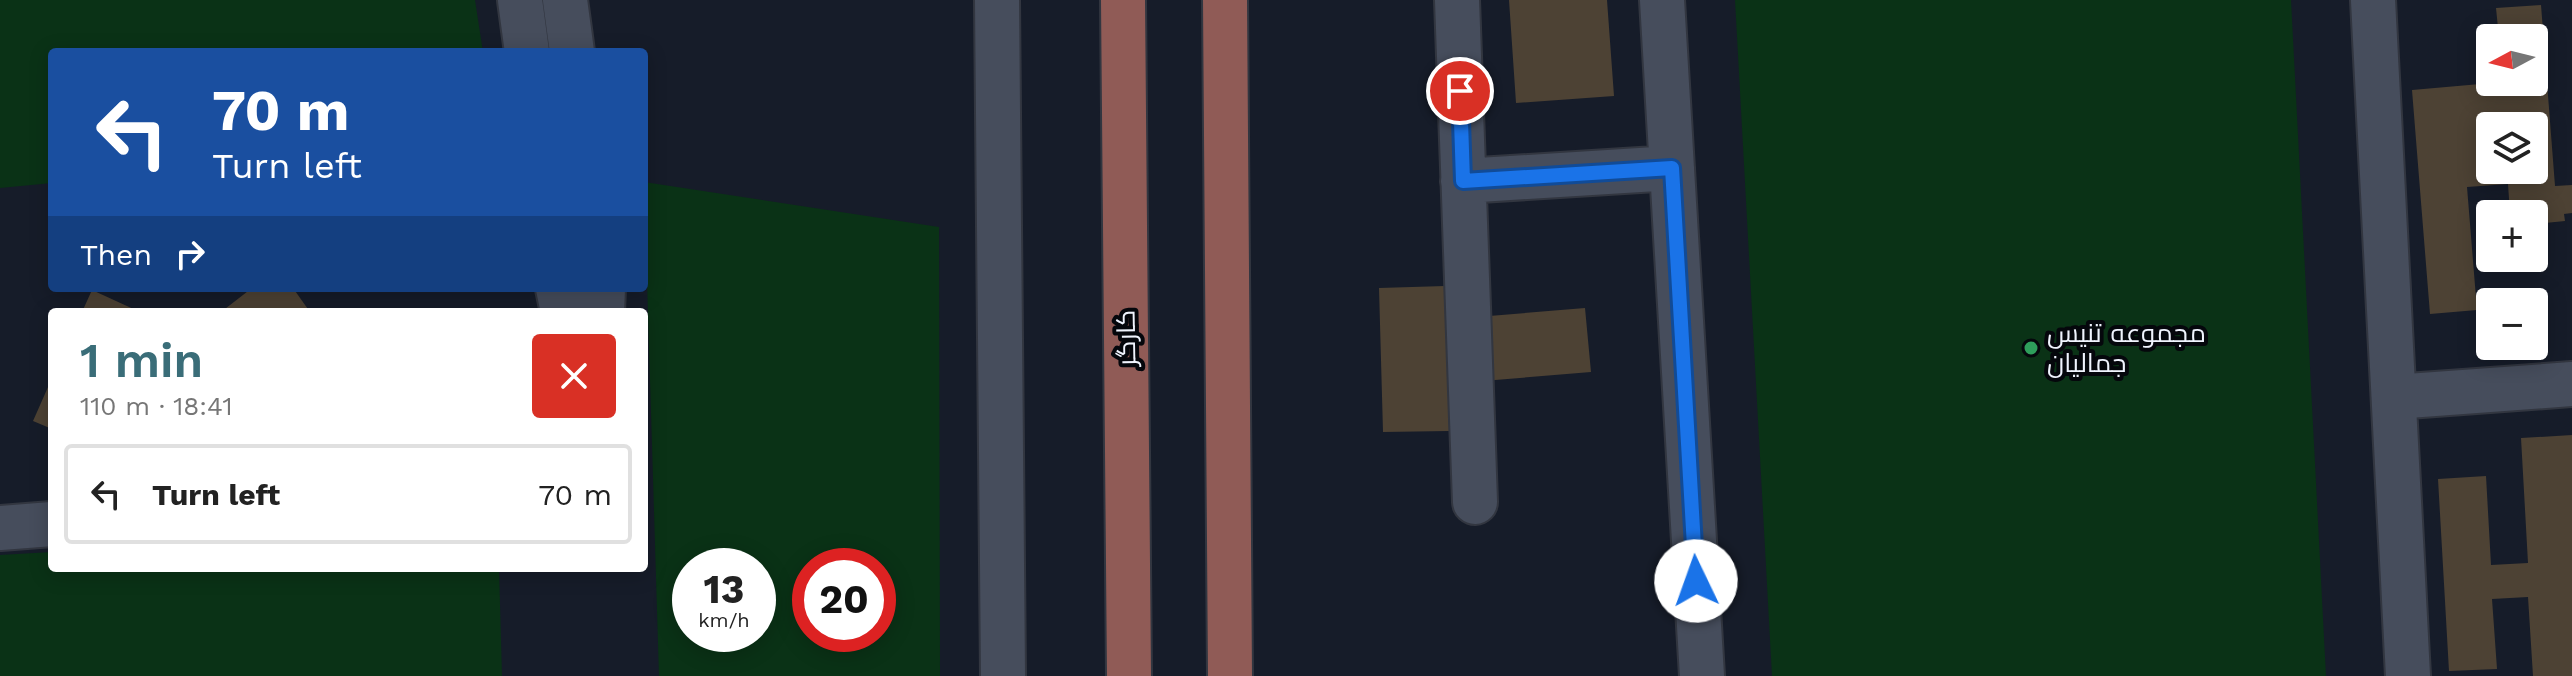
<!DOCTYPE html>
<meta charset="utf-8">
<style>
:root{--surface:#fff;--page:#f6f6f6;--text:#222;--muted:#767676;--line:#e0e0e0;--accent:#3a6d78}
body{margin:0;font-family:"Work Sans",Cairo,sans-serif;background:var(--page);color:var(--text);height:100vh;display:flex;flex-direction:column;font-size:30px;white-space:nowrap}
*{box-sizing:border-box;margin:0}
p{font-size:26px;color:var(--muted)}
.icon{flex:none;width:44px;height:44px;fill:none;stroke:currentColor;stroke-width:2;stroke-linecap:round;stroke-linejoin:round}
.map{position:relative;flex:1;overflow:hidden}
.panel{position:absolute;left:48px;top:308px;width:600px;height:264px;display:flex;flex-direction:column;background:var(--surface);border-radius:8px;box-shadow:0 4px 20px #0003}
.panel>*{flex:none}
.top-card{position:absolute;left:48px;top:48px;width:600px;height:244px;border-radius:8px;box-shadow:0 4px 20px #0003;background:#1a4fa0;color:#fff;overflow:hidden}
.needle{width:52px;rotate:263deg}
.controls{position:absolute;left:2476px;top:24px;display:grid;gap:16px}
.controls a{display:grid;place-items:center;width:72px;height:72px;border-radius:8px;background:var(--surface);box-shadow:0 4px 20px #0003;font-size:40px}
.speed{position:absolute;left:672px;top:548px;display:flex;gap:16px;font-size:40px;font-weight:700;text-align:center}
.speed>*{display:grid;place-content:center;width:104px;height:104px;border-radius:50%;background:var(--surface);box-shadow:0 4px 20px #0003;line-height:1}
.speed small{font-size:20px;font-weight:400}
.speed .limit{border:12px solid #d22;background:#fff;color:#111}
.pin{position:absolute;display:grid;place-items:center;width:68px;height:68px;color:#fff;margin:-34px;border:4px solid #fff;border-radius:50%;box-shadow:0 2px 8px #0007}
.me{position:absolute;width:88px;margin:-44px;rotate:357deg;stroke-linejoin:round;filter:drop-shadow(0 0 6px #0008)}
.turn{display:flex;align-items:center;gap:28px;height:168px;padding:0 32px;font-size:36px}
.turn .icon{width:104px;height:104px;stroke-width:2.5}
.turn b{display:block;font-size:56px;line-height:68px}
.then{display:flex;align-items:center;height:76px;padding:0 32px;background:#0003;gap:16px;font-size:30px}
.round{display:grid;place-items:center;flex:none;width:84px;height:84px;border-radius:8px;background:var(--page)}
.summary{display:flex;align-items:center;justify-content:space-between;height:136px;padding:0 32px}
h1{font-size:48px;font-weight:600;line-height:60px;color:var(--accent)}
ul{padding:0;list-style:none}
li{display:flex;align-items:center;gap:24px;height:100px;margin:0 16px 12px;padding:0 16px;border:4px solid var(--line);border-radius:8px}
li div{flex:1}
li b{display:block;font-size:30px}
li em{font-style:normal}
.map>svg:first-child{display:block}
.green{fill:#0a3216;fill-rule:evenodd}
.building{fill:#4d4234;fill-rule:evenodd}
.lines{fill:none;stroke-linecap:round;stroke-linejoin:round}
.minor-casing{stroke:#323640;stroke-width:48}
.major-casing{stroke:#323640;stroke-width:48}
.minor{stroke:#464d5c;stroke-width:44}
.major{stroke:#905b56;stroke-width:44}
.route-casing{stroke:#114b97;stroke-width:20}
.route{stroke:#1a73e8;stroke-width:14}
.leisure-dot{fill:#2e9e5b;stroke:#05070c;stroke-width:3}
.labels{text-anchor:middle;stroke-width:8;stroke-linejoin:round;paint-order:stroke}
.poi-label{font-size:26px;fill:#f0f4fe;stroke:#05070c;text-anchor:start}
.street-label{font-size:26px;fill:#f0f4fe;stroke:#05070c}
</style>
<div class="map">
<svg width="2572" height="676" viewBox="0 0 2572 676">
<rect width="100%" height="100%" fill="#161c29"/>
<path class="green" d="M0 0H475L483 52H52V183L0 188Z
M1735 0H2291L2326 676H1772Z
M644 182 939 227 940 676H659ZM690 566H758V634H690ZM810 566H878V634H810Z
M52 552V568H499L502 676H0V555Z"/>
<path class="building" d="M1509 0H1607L1614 96 1516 103Z
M2541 5 2555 186 2572 185V213L2564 214 2565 221 2534 224V214H2510L2508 184 2467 187 2477 310 2430 314 2412 90 2503 82H2534V38H2499L2496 8ZM2490 126H2534V170H2490Z
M1445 286 1449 431 1383 432 1379 288Z
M252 288H293L310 312H221Z
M92 290 140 312H82Z
M1585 308 1591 372 1483 381 1477 317Z
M52 378V429L33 421Z
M2572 435V676H2533L2528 597 2492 599 2497 669 2449 671 2438 479 2486 476 2491 565 2528 563 2521 438Z"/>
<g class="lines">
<g class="minor-casing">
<path id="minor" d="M520 0 527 52
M565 0 572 52
M997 0 1003 676
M1457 0 1475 502
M1662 0 1702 676
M2373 0 2408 676
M1463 181 1672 168
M558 288 563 312
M602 312 603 288
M2394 397 2572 384
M0 528 52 524"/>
</g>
<g class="major-casing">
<path id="major" d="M1123 0 1129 676
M1225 0 1230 676"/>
</g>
<use href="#minor" class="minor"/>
<use href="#major" class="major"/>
</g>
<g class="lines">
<g class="route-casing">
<path id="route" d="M1460 91 1463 181 1672 168 1696 581"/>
</g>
<use href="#route" class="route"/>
</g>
<circle class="leisure-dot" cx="2031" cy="348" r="8"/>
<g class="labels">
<g class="poi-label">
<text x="2047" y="342">مجموعه تنیس<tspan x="2047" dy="30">جمالیان</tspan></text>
</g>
<g class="street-label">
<text transform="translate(1126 338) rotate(-91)" y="9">کارگر</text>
</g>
</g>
</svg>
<div class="controls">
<a><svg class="needle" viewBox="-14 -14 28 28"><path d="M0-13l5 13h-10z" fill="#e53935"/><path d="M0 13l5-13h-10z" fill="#767676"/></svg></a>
<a><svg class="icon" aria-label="layers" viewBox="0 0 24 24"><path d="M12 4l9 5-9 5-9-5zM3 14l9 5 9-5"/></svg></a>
<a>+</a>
<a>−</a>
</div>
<div class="speed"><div>13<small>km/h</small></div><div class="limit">20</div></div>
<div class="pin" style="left:1460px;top:91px;background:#d93025"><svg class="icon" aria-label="arrive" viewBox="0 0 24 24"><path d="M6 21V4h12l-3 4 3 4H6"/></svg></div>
<svg class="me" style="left:1696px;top:581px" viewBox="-20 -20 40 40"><circle r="19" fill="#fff"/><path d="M0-13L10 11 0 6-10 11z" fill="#1a73e8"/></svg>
<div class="top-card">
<div class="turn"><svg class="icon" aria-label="left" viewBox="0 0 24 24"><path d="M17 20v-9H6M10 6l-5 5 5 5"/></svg><div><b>70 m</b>Turn left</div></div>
<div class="then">Then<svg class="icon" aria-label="right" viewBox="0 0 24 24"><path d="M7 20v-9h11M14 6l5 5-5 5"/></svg></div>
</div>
<section class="panel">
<div class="summary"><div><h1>1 min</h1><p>110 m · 18:41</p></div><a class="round" style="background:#d93025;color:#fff"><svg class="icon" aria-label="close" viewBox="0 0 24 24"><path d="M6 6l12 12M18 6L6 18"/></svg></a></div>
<ul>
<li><svg class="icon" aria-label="left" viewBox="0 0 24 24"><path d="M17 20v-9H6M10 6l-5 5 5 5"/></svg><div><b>Turn left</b></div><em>70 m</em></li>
</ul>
</section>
</div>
